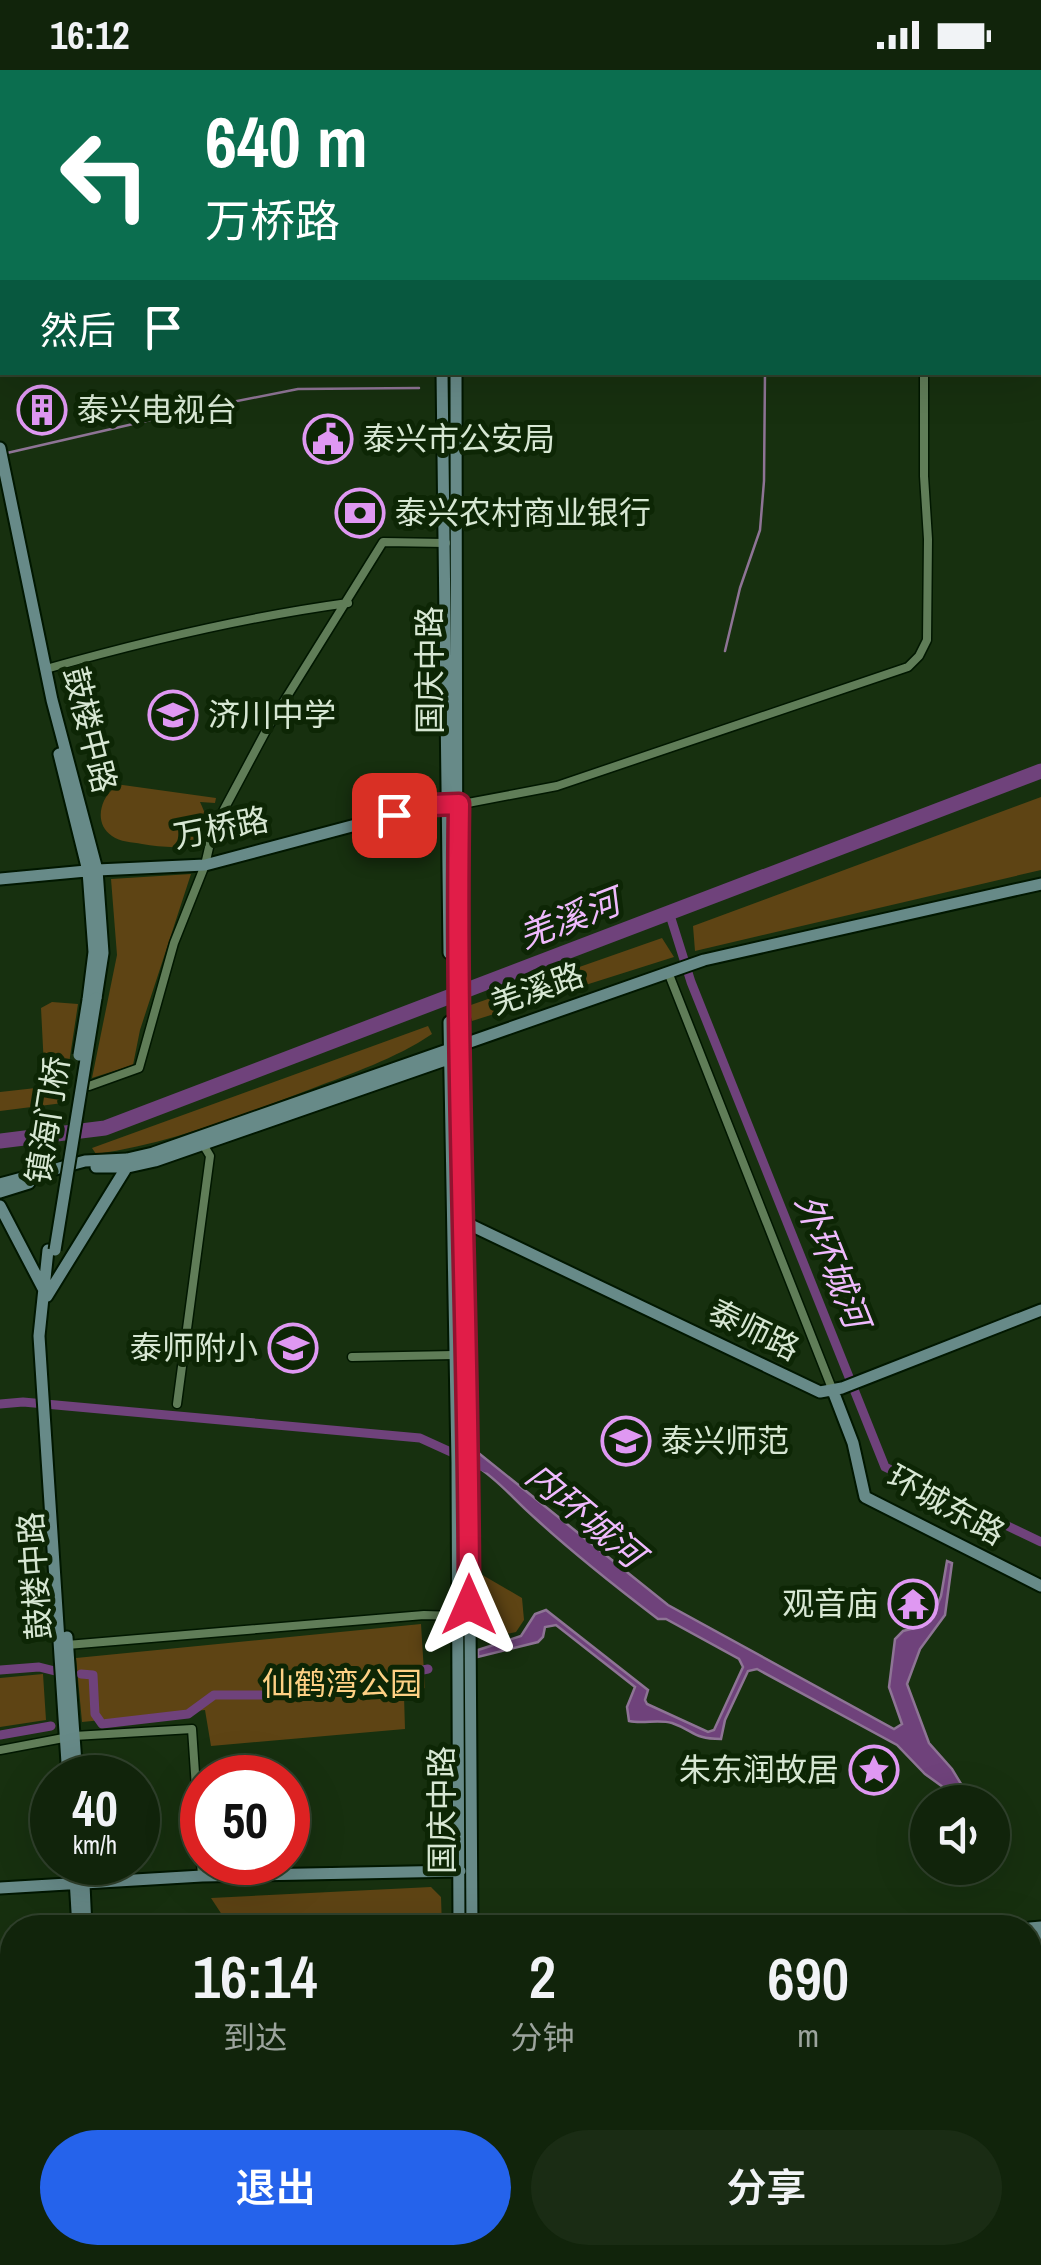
<!DOCTYPE html>
<html lang="zh">
<meta charset="utf-8">
<style>
:root{--surface:#11240b;--page:#1a2c14;--text:#f1f3f6;--muted:#9ca49d;--line:#30412c;--accent:#2563eb}
body{margin:0;font-family:"Archivo Narrow","Noto Sans SC",sans-serif;background:var(--page);color:var(--text);height:100vh;display:flex;flex-direction:column;font-size:38px;white-space:nowrap}
*{box-sizing:border-box;margin:0}
p{font-size:32px;color:var(--muted)}
.icon{flex:none;width:55px;height:55px;fill:none;stroke:currentColor;stroke-width:2;stroke-linecap:round;stroke-linejoin:round}
.map{position:relative;flex:1;overflow:hidden}
.side{position:absolute;left:0px;top:1845px;width:1042px;height:350px;display:flex;flex-direction:column;background:var(--surface);border-radius:40px 40px 0 0;box-shadow:0 10px 40px #0002,0 0 0 2px var(--line)}
.side>*{flex:none}
.guide{position:absolute;left:0px;top:0px;width:1042px;height:305px;box-shadow:0 10px 40px #0002,0 0 0 2px var(--line);background:#0b6e4f;color:#fff;overflow:hidden}
.buttons{position:absolute;left:910px;top:1715px;display:grid;gap:20px}
.buttons a{display:grid;place-items:center;width:100px;height:100px;border-radius:50%;background:var(--surface);box-shadow:0 10px 40px #0002,0 0 0 2px var(--line);font-size:50px}
.speed{position:absolute;left:30px;top:1685px;display:flex;gap:20px;font-size:50px;font-weight:700;text-align:center}
.speed>*{display:grid;place-content:center;width:130px;height:130px;border-radius:50%;background:var(--surface);box-shadow:0 10px 40px #0002,0 0 0 2px var(--line);line-height:1}
.speed small{font-size:25px;font-weight:400}
.speed .limit{border:15px solid #d22;background:#fff;color:#111}
.pin{position:absolute;display:grid;place-items:center;width:85px;height:85px;color:#fff;margin:-42px;border-radius:20px;box-shadow:0 5px 15px #0006}
.me{position:absolute;width:110px;margin:-55px;rotate:0deg;stroke-linejoin:round;filter:drop-shadow(0 0 8px #0008)}
.turn{display:flex;align-items:center;gap:35px;height:210px;padding:0 40px;font-size:45px}
.turn .icon{width:130px;height:130px;stroke-width:2.5}
.turn b{display:block;font-size:70px;line-height:85px}
.then{display:flex;align-items:center;height:95px;padding:0 40px;background:#0003;gap:20px;font-size:38px}
.eta{display:flex;justify-content:space-evenly;align-items:center;height:170px;text-align:center}
.eta b{font-size:60px;font-weight:600;line-height:70px}
.button{display:flex;gap:20px;margin-top:auto;padding:20px 40px}
.button a{flex:1;height:115px;border-radius:60px;background:var(--accent);color:#fff;font-size:40px;font-weight:600;line-height:115px;text-align:center}
.button a+a{background:var(--page);color:var(--text)}
.status{display:flex;justify-content:space-between;align-items:center;height:70px;padding:0 50px;background:var(--surface);direction:ltr}
.status svg{height:28px;fill:currentColor}
.map>svg:first-child{display:block}
.green{fill:#5e4414}
.water{fill:#6f427b;stroke:#8e7495;stroke-width:2.5}
.lines{fill:none;stroke-linecap:round;stroke-linejoin:round}
.stream{stroke:#8e7495;stroke-width:2.5}
.canal{stroke:#6f427b;stroke-width:9}
.river{stroke:#6f427b;stroke-width:15}
.street-casing{stroke:#011700;stroke-width:11}
.secondary-casing{stroke:#011700;stroke-width:15}
.street{stroke:#607d58;stroke-width:8}
.secondary{stroke:#678a88;stroke-width:11}
.secondary-bridge-casing{stroke:#011700;stroke-width:15;stroke-linecap:butt}
.secondary-bridge{stroke:#678a88;stroke-width:11}
.route-casing{stroke:#92132f;stroke-width:25}
.route{stroke:#e11d48;stroke-width:18}
.labels{text-anchor:middle;stroke-width:10;stroke-linejoin:round;paint-order:stroke}
.poi-label{font-size:32px;fill:#d7e7d3;stroke:#0d2605;text-anchor:start}
.street-label{font-size:32px;fill:#d7e7d3;stroke:#0d2605}
.park-label{font-size:32px;fill:#fed084;stroke:#0d2605}
.water-label{font-size:35px;font-style:italic;fill:#efbafd;stroke:#0d2605}
</style>
<div class="status"><b>16:12</b><svg viewBox="0 0 49 12"><path d="M0 12V9h3v3zM5 12V6h3v6zM10 12V3h3v9zM15 12V0h3v12zM26 1h20v11H26zM47 4h2v5h-2z"/></svg></div>
<div class="map">
<svg width="1041" height="2195" viewBox="0 0 1041 2195">
<rect width="100%" height="100%" fill="#17300f"/>
<path class="green" d="M94 711 216 728 215 733 200 732C226 785 175 779 142 774 132 772 120 772 112 766 94 754 100 730 113 719L94 715Z
M1041 727V800L695 881 693 856Z
M191 804 140 960 133 995 92 1008 117 885 111 809Z
M662 868 674 887 472 951 468 936Z
M52 932 78 934 63 1033 0 1041V1022L45 1017 41 938Z
M428 956 432 964C395 989 352 1003 311 1019 241 1045 170 1074 96 1084L92 1078Z
M479 1503 522 1528 524 1550 516 1562 481 1570Z
M421 1554 425 1618 404 1626 405 1659 211 1676 205 1640 82 1652 76 1588Z
M43 1604 46 1650 0 1657V1608Z
M431 1817 441 1827 442 1857H230L211 1828Z"/>
<path class="water" d="M476 1381 668 1535 894 1659 902 1654 889 1617 895 1569 903 1561 923 1556 934 1543 941 1526 947 1491 952 1493 945 1545 920 1579 907 1614 929 1673 952 1699 972 1732H958L954 1725 925 1704 897 1675 757 1599 748 1601 725 1650 721 1669C693 1669 695 1661 672 1653 659 1649 643 1654 629 1651L627 1637 635 1617 556 1555 545 1557 543 1567 538 1572 478 1587V1580L521 1566 535 1544 546 1540 648 1620 645 1630 647 1634 708 1662 714 1660 743 1597 739 1589 666 1549H658C616 1517 574 1484 535 1448 515 1431 499 1410 476 1396Z"/>
<g class="lines">
<path class="stream" d="M848 2 849 0
M7 383 207 337 298 319 419 318
M725 581 740 518 760 460 764 411 765 302"/>
<path class="canal" d="M669 842 691 912 885 1397 1041 1472
M0 1334 23 1332 420 1368 486 1398
M0 1600 39 1597 55 1601
M81 1604 93 1605 95 1644 102 1654 188 1644 214 1625H277L328 1619 428 1599
M0 1665 51 1656"/>
<path class="river" d="M0 1071 105 1058 1041 701"/>
<g class="street-casing">
<path id="street" d="M829 2 830 0
M46 599C145 571 245 547 348 533
M452 736 557 716 908 597 919 586 927 570 928 469 924 406V302
M668 902 833 1321
M89 1016 139 998 174 873 205 795 213 760 268 657 383 472 446 473
M352 1287 454 1285
M177 1334 210 1086 201 1071
M67 1575 424 1545 458 1546
M0 1680 74 1666 192 1659 202 1806
M0 2148 12 2146
M656 2182 657 2195"/>
</g>
<g class="secondary-casing">
<path id="secondary" d="M427 0V2
M449 0V2
M609 2 610 0
M1040 193H1041
M1040 206H1041
M0 237 2 236
M0 250H2
M442 302 449 883
M456 302 457 954 465 1152 469 1396 472 1858
M0 378 52 630 97 800 103 883 96 928
M59 684 88 801 94 882 88 930
M0 809 97 800 205 795 431 735 448 737
M449 952 457 1392 459 1858
M96 1097H128L155 1091 454 987
M0 1114 85 1091 127 1089 153 1083 704 890 1041 814
M0 1122 29 1113
M0 1136 47 1226 128 1095
M460 1150 820 1322 842 1318 1041 1240
M48 1180 39 1266 68 1708
M833 1321 853 1373 865 1427 1041 1516
M67 1567 77 1708
M74 1792 78 1858
M83 1792 86 1858
M0 1818 202 1806 460 1801
M1030 1858 1041 1857
M1030 1868 1041 1867
M0 1968 12 1966
M112 2182 114 2195
M472 2182V2195
M485 2182 486 2195
M1030 2182 1041 2180
M930 2195 1020 2182"/>
</g>
<use href="#street" class="street"/>
<use href="#secondary" class="secondary"/>
<g class="secondary-bridge-casing">
<path id="secondary-bridge" d="M79 985 88 930
M55 1180 96 928"/>
</g>
<use href="#secondary-bridge" class="secondary-bridge"/>
</g>
<g class="lines">
<g class="route-casing">
<path id="route" d="M394 745 431 735 459 734C455 1002 469 1268 469 1535"/>
</g>
<use href="#route" class="route"/>
</g>
<defs>
<g id="building-ring" transform="scale(2.5)"><circle r="9.5" fill="#0d2605" stroke="#df98f2" stroke-width="1.5"/><path d="M-4-6H4V6H1V3H-1V6H-4ZM-2.5-4.3h1.7v1.8h-1.7ZM.8-4.3h1.7v1.8H.8ZM-2.5-1h1.7V.8h-1.7ZM.8-1h1.7V.8H.8Z" fill="#df98f2"/></g>
<g id="civic-ring" transform="scale(2.5)"><circle r="9.5" fill="#0d2605" stroke="#df98f2" stroke-width="1.5"/><path d="M-.6-6.5H3V-4.5H.6V-3L4-1V1h2V6H-6V1h2V-1L-.6-3ZM-1.2 2.5V6h2.4V2.5Z" fill="#df98f2"/></g>
<g id="bank-ring" transform="scale(2.5)"><circle r="9.5" fill="#0d2605" stroke="#df98f2" stroke-width="1.5"/><path d="M-6-4H6V4H-6ZM0-2.3a2.3 2.3 0 1 0 0 4.6a2.3 2.3 0 1 0 0-4.6Z" fill="#df98f2"/></g>
<g id="school-ring" transform="scale(2.5)"><circle r="9.5" fill="#0d2605" stroke="#df98f2" stroke-width="1.5"/><path d="M0-5L7-2L0 1L-7-2ZM-4 1L0 2.5L4 1V4Q0 6-4 4Z" fill="#df98f2"/></g>
<g id="temple-ring" transform="scale(2.5)"><circle r="9.5" fill="#0d2605" stroke="#df98f2" stroke-width="1.5"/><path d="M0-6L5-2H3V0L6.5 2.5H4V6H1.5V3h-3V6H-4V2.5H-6.5L-3 0V-2H-5Z" fill="#df98f2"/></g>
<g id="sight-ring" transform="scale(2.5)"><circle r="9.5" fill="#0d2605" stroke="#df98f2" stroke-width="1.5"/><path d="M0-6L1.8-2.2L6-1.7L2.9 1.2L3.7 5.4L0 3.3L-3.7 5.4L-2.9 1.2L-6-1.7L-1.8-2.2Z" fill="#df98f2"/></g>
</defs>
<g fill-rule="evenodd">
<use href="#building-ring" x="42" y="340"/>
<use href="#civic-ring" x="328" y="369"/>
<use href="#bank-ring" x="360" y="443"/>
<use href="#school-ring" x="173" y="645"/>
<use href="#school-ring" x="293" y="1278"/>
<use href="#school-ring" x="626" y="1371"/>
<use href="#temple-ring" x="913" y="1534"/>
<use href="#sight-ring" x="874" y="1700"/>
</g>
<g class="labels">
<g class="poi-label">
<text x="77" y="351">泰兴电视台</text>
<text x="363" y="380">泰兴市公安局</text>
<text x="395" y="454">泰兴农村商业银行</text>
<text x="208" y="656">济川中学</text>
<text x="258" y="1289" text-anchor="end">泰师附小</text>
<text x="661" y="1382">泰兴师范</text>
<text x="878" y="1545" text-anchor="end">观音庙</text>
<text x="839" y="1711" text-anchor="end">朱东润故居</text>
</g>
<g class="street-label">
<text transform="translate(430 600) rotate(-90)" y="11">国庆中路</text>
<text transform="translate(90 660) rotate(76)" y="11">鼓楼中路</text>
<text transform="translate(221 758) rotate(-11)" y="11">万桥路</text>
<text transform="translate(537 919) rotate(-19)" y="11">羌溪路</text>
<text transform="translate(48 1050) rotate(-81)" y="11">镇海门桥</text>
<text transform="translate(754 1260) rotate(26)" y="11">泰师路</text>
<text transform="translate(946 1435) rotate(29)" y="11">环城东路</text>
<text transform="translate(35 1506) rotate(-94)" y="11">鼓楼中路</text>
<text transform="translate(442 1740) rotate(-90)" y="11">国庆中路</text>
</g>
<g class="park-label">
<text x="342" y="1625">仙鹤湾公园</text>
</g>
<g class="water-label">
<text transform="translate(569 849) rotate(-21)" y="12">羌溪河</text>
<text transform="translate(832 1191) rotate(68)" y="12">外环城河</text>
<text transform="translate(585 1445) rotate(40)" y="12">内环城河</text>
</g>
</g>
</svg>
<div class="buttons">
<a><svg class="icon" aria-label="sound" viewBox="0 0 24 24"><path d="M4 9h4l5-4v14l-5-4H4zM17 9q2 3 0 6"/></svg></a>
</div>
<div class="speed"><div>40<small>km/h</small></div><div class="limit">50</div></div>
<div class="pin" style="left:394px;top:745px;background:#d93025"><svg class="icon" aria-label="arrive" viewBox="0 0 24 24"><path d="M6 21V4h12l-3 4 3 4H6"/></svg></div>
<svg class="me" style="left:469px;top:1535px" viewBox="-20 -20 40 40"><path d="M0-17L14 15 0 8-14 15z" fill="#e11d48" stroke="#fff" stroke-width="4"/></svg>
<div class="guide">
<div class="turn"><svg class="icon" aria-label="left" viewBox="0 0 24 24"><path d="M17 20v-9H6M10 6l-5 5 5 5"/></svg><div><b>640 m</b>万桥路</div></div>
<div class="then">然后<svg class="icon" aria-label="arrive" viewBox="0 0 24 24"><path d="M6 21V4h12l-3 4 3 4H6"/></svg></div>
</div>
<section class="side">
<div class="eta">
<div><b>16:14</b><p>到达</p></div>
<div><b>2</b><p>分钟</p></div>
<div><b>690</b><p>m</p></div>
</div>
<div class="button"><a>退出</a><a>分享</a></div>
</section>
</div>
